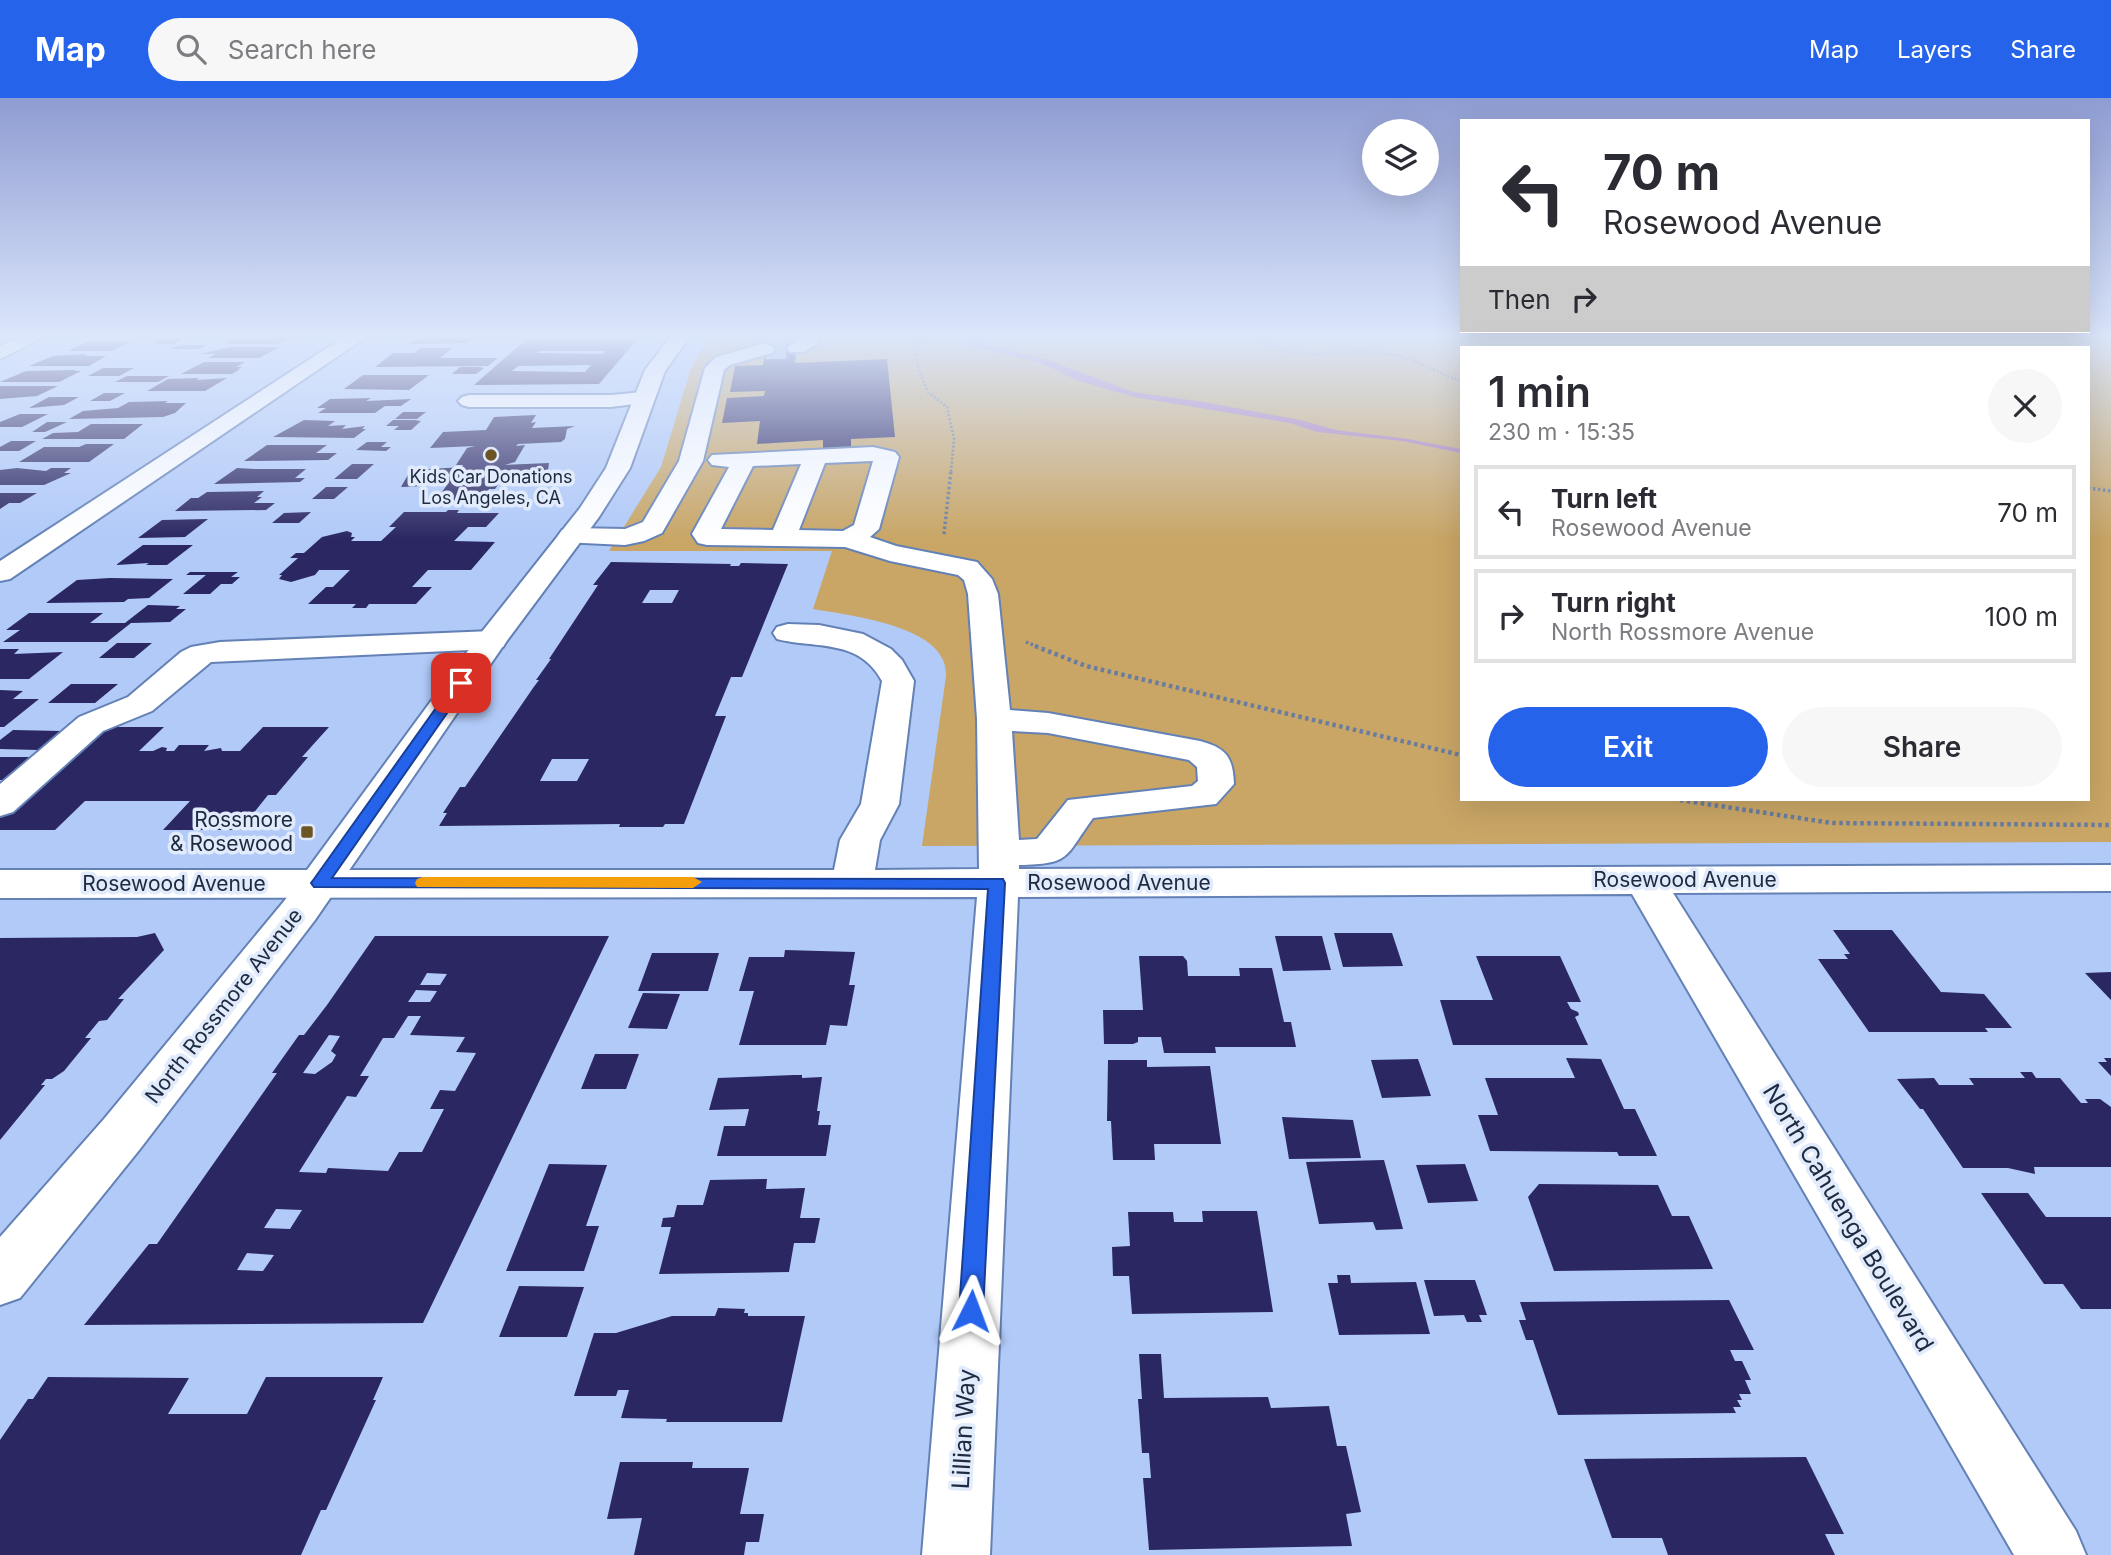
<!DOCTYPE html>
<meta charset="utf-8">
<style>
:root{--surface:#fff;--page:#f7f7f7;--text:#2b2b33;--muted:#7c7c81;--line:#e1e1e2;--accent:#2563eb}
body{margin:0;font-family:Inter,sans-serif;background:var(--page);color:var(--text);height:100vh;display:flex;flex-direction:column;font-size:26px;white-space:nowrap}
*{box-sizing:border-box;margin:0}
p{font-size:23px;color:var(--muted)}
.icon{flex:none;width:38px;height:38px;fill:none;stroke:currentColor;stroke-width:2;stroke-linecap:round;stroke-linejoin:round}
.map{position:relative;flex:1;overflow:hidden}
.side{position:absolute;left:1460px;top:248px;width:630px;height:455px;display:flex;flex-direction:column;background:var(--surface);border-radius:0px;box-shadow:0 7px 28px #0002}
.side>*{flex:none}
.hud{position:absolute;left:1460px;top:21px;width:630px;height:214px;border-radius:0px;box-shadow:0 7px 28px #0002;background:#fff;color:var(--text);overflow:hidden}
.controls{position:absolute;left:1362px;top:21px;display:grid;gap:14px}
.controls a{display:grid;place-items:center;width:77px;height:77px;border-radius:50%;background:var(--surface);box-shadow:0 7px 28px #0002;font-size:35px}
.pin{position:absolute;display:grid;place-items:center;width:60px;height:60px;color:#fff;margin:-30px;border-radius:14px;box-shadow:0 4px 10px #0006}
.me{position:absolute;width:77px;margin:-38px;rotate:3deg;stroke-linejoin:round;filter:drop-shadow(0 0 5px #0008)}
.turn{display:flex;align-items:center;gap:24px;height:147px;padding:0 28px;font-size:32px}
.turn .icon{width:91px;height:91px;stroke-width:2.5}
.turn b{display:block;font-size:49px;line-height:60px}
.then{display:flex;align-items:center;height:66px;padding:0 28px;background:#0003;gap:14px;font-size:26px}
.round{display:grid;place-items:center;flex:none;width:74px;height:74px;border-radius:37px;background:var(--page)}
.summary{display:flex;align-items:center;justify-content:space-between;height:119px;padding:0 28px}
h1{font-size:42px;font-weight:600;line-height:52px}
.action{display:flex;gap:14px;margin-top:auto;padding:14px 28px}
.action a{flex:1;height:80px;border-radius:42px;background:var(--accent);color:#fff;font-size:28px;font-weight:600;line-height:80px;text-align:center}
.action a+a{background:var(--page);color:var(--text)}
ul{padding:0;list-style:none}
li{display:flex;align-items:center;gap:21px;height:94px;margin:0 14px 10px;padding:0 14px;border:4px solid var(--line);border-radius:0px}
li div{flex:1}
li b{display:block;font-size:26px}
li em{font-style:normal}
header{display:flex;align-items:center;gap:42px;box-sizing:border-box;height:98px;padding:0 35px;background:var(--accent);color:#fff}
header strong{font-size:33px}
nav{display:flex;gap:38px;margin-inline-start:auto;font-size:24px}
.search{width:490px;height:63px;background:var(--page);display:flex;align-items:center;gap:18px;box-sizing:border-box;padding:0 24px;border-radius:38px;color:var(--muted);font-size:26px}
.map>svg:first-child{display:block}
.green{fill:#c9a666;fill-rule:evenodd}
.water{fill:#ab79b2}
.building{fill:#2b2762;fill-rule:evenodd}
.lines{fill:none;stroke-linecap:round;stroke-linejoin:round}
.minor-tunnel{stroke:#94aad3;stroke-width:21;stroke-dasharray:21 10;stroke-linecap:butt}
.minor-casing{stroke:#6481b6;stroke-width:4}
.major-casing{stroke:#6481b6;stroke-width:4}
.path-far2{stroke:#6a7d9f;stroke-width:2.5;stroke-dasharray:2 2;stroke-linecap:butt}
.path-far1{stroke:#6a7d9f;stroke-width:3.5;stroke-dasharray:2.5 2.5;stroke-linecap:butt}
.path{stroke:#6a7d9f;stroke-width:4.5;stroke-dasharray:3.5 3.5;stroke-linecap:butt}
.minor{fill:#fff;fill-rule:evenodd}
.major{fill:#fff;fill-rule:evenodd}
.route{fill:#2563eb;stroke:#184099;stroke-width:2}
.slow{fill:#f59e0b}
.poi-dot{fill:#6d5425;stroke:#e1ebfc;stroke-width:2.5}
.labels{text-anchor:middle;stroke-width:7;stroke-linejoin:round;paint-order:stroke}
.far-poi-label{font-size:18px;fill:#1e2a40;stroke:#e1ebfc}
.poi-label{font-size:21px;fill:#1e2a40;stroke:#e1ebfc;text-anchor:end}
.street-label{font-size:21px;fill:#1e2a40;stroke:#e1ebfc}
.near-street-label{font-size:24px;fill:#1e2a40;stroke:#e1ebfc}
</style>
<header>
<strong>Map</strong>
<div class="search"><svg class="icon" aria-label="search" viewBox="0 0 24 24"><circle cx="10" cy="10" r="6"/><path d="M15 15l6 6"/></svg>Search here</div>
<nav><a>Map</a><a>Layers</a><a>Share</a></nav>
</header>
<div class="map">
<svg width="2111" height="1457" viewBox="0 0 2111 1457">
<rect width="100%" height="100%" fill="#b1caf8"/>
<path class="green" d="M710 237H2111V744L922 748 946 578C946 573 945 566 943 562 928 526 847 517 813 511L832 453H609L661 369 691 270ZM1461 250H2088V702H1461Z"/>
<path class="water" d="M972 237 986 247 1048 262 1133 294 1204 304 1300 322 1336 332 1408 341 1461 351V355L1402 343 1317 334 1290 325 1134 299 1079 283 1038 264 975 249 962 237Z"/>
<path class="building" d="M235 237H296L277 246H225Z
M429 237H484L466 245 407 246Z
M531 237H552L547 241 615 242 620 237H641L599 286 474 287ZM539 253H605L603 256 537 255ZM591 267 585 274 512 273 518 268Z
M164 240H184L173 246 153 245Z
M89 243H132L112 253H68Z
M797 245 795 265 887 261 895 339 851 341V351L823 352V342L757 346 760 323 722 325 727 300 764 298 765 293 730 294 735 268 763 267 766 247Z
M180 247H207L199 251H171Z
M230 249H280L259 260H208L216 256H200Z
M421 250H452L440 260H498L488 268 375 269 393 255H414Z
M87 256 84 258H106L89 268H29L53 258Z
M204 264H245L236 269H242L238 271H240L232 276H181Z
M460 269H480L484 270 476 276H452Z
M103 270H134L119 278H88Z
M76 272 74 273H81L59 284H0L26 273Z
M363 277H429L409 292 344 291Z
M127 278H169L158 284H115Z
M199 280 196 282 227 280 205 293H147L168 281Z
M0 288H58L37 298 0 301Z
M104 295H125L110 303H90Z
M49 299H79L64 307 29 310Z
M371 300 366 303 411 301 401 308H385L375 315H318L326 310H317L330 301Z
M168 303 165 305H186L175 315 163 319 69 321 83 313 118 310 129 304Z
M403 314H426L417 321H395Z
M20 316H48L22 329H0V324Z
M536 317 531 325 536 324 532 330 575 328 567 331 565 341 561 344 518 346 516 348 525 347 515 364 505 367 549 365 548 372 542 379 547 380 546 382 500 384 495 391H489L483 401 435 404 447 387 401 389 409 375 414 372 462 369 463 367H456L467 350 475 348 430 350 443 334 486 332 494 319Z
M304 322 335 323 328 328 346 327 342 331 365 328 362 331H366L354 340 273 339Z
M393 322H414L421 323 411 332H394L399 328H386Z
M47 324H67L45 334H32Z
M91 326H143L124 341H42L53 335 78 334Z
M11 343H36L19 353H0V349Z
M367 344H387L381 349H391L386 353 356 352Z
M86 346H114L89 364H19L44 349H79Z
M267 347H327L316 355H337L328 362 244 363Z
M352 366H374L357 381H334Z
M17 370 46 373 51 370H71L64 375H71L44 387H0V372Z
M237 370 255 371H306L295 380H305L300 384 214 386Z
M326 389H348L334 401H312Z
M264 393 257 399H262L254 405H275L266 412 175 413 191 400H198L207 394Z
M0 395H37L20 405H9L0 411Z
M448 412H459L457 415H499L486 429H468L454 443 495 444 471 472H428L412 489H432L416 506H369L366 510H352L356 506H308L326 489H333L350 472H319L315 477 291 484 279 481 282 477H279L298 460H290L296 455H304L322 439 347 433 352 435 351 439H355L351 443H381L396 429H389L404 414H446Z
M311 414 299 425H272L284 415Z
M208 421 185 439 138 440 162 422Z
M143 447H193L167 467H146L149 465 116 467Z
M611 464 731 466 730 468H739L741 465 788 466 742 579H731L715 618H726L684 726H665L663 729H619L620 726 439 728 447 715H443L460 689H465L533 590 539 582H536L551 561H549L598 487H593ZM650 492H679L672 505H642ZM552 661H589L577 683H540Z
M190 474H238L231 479H240L232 486H221L210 496H183L206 477H186Z
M110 480 173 481 149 500 128 501 124 504 46 505 77 482Z
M148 507 180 508 176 511H186L170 524 131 525 107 544H3L20 532H6L29 515H103L90 525H125Z
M117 545H152L134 560H99Z
M0 551H19L14 556 63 554 29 581H0Z
M71 586H118L95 605H48Z
M0 592 23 593 13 601H39L4 629H0Z
M96 629H164L139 653H153L162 649 167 650 166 653H174L179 647H209L204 653 221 650 222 653H240L263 629H329L302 659H308L276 697H268L240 732H163L190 703H85L55 732H0V713Z
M13 632 61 633 38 652 0 651V642Z
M0 659H30L3 682H0Z
M1833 832H1892L1941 894 1984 896 2012 930H1985L1988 934H1869L1818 861H1848L1844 856H1850Z
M155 835 164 852 118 901H124L107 922 99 923 85 940H91L64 973 52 981H46L41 987H45L0 1042V840L137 839Z
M1334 835H1392L1403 868 1343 869Z
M375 838H609L423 1225 84 1227 149 1146H157L277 975H272L299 937H304L327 907ZM427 875 447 876 440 887H420ZM416 892 437 893 430 904H408ZM408 918H421L410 937 465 939 456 954 476 955 455 993 440 992 430 1011H444L422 1054H399L388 1073 328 1070 326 1075 299 1074 347 998 356 999 369 978H360L383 940H394ZM329 937 340 938 331 953 336 957 332 964 315 976 303 975ZM276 1111 302 1112 290 1131 264 1130ZM247 1155 274 1157 263 1173 237 1172Z
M1275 838H1322L1331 872 1283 873Z
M785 852 855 854 849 887H855L847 928 830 927 826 947H739L754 893H739L749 859H784Z
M652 855H719L708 893H638Z
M1139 858H1183L1187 863 1188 878H1240L1239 870H1272L1284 924H1291L1296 949H1215L1216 955H1164L1161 939H1138V944L1133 946H1104L1103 912H1143Z
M1476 858H1560L1581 904H1567L1571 911 1578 914 1579 917 1575 919 1588 947H1453L1440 902H1493Z
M2111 874V902L2085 875Z
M643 895 680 896 667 931 628 930Z
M595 956H639L626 991H581Z
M1566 960 1601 961 1624 1011H1635L1657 1058H1619L1617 1054 1490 1053 1478 1017H1498L1485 980H1575Z
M2104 960H2111V978L2098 964H2107Z
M1418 961 1431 998 1382 1000 1371 962Z
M1108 962H1147V969L1210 968 1221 1046H1154L1155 1062H1113L1111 1023H1107Z
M2020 974H2032L2036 980H2060L2081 1005H2088L2085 1001H2100L2111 1009V1069H2034L2035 1076 2008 1070H1963L1923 1011H1920L1897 981 1934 980 1939 987H1974L1969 980H2025Z
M794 977H802V980L822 979 817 1013H820L818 1027H831L826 1058H717L724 1028H745L749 1011 709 1012 718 980Z
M1282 1019 1353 1022 1361 1060 1289 1061Z
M1384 1062 1403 1131 1376 1132 1373 1124 1319 1126 1306 1064Z
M549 1066 607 1067 586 1128H599L584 1173H506Z
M1465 1066 1478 1103 1428 1105 1416 1067Z
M767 1081 766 1091 805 1090 800 1120H820L815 1145H794L789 1174 659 1176 671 1129H661L663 1120 674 1119 677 1107H703L710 1082Z
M1539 1086 1658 1087 1672 1118H1689L1713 1171 1554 1173 1528 1099Z
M1981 1095H2028L2046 1119H2111V1211H2081L2063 1186H2044Z
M1202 1113H1257L1273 1214 1132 1216 1129 1178H1113L1112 1149 1130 1148 1128 1114H1173L1174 1124H1203Z
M1337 1177H1350L1351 1185 1416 1184 1430 1236 1339 1237 1328 1185H1338Z
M1424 1182H1475L1487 1217H1479L1482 1224H1467L1464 1217 1434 1218Z
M519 1188 584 1189 567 1239H499Z
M1729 1202 1754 1252H1730L1735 1263H1742L1751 1282H1745L1751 1296H1739L1742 1302H1737L1741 1309H1733L1736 1315 1558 1317 1533 1242H1526L1519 1222H1526L1520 1204Z
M718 1210 745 1211 744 1215H748V1218H805L782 1324H666L667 1321 621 1320 629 1292H618L616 1298H574L594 1235H616L672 1218H715Z
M1139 1256H1161L1164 1300 1268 1299 1271 1310 1329 1308 1337 1348H1346L1361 1414 1346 1416 1352 1448 1149 1452 1143 1380H1151L1149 1355H1142L1138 1301H1142Z
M48 1279 189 1280 168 1316H247L266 1279H383L373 1302H376L326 1412H321L301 1457H0V1342L28 1301H33Z
M1806 1359 1844 1436H1825L1835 1457H1668L1662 1440H1612L1584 1361Z
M620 1364H693L692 1370H749L740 1416H764L759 1444H746L744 1457H634L642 1420 607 1421Z"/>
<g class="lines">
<path class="minor-tunnel" d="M765 251 797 250"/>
<g class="minor-casing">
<path id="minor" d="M23 237H48L0 261V248Z
M347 237H369L10 481 0 483V463Z
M797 237H818V245L804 254H790L787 250 800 242Z
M765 245 775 251 772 255 730 267 724 272 703 363 662 435 644 443 625 447 562 444 558 438 562 432 571 430 625 431 643 424 679 363 705 270 716 259Z
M643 294 650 296 654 300 650 304 611 309H469L462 307 458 303 462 299 469 297H611Z
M873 349 895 354 899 359 879 431 870 439 896 448 977 464 992 481 998 496 1010 612 1048 615 1200 643C1227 650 1233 660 1234 686L1216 706 1093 720C1064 760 1071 766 1019 767V771L2111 767V793L1673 795 2076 1433 2086 1457H2014L1632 796 1018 799 990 1457H922L977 799 0 800V772H834L840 742 861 706 882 583C859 540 816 551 777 541L773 535 777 529 788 526 819 527 863 536 891 551 902 562 914 583 899 706 880 742 875 772 979 771 977 621 968 496 964 482 958 477 890 463 845 449 707 447 698 445 692 436 729 369 712 367 708 362 712 357ZM873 363 854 427 843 433 799 432 825 365ZM801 366 773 432 721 431 753 368ZM1012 633 1048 635 1189 662 1197 669 1198 683 1192 688 1068 702 1037 741 1019 742Z
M492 533 503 535 507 542 503 549 492 551 211 564 152 613 103 633 13 714 0 718V686L79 619 128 599 181 554 191 549 220 544Z"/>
</g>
<g class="major-casing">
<path id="major" d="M672 237H691L665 273 630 370 599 419 503 548 315 822 140 1051 20 1200 0 1207V1139L104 1021 285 802 481 535 580 410 606 370 645 272Z"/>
</g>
<path class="path-far2" d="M926 237 914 249 919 272 928 294 947 309 954 341 951 374
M1251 238C1303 270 1337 247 1389 256 1415 260 1437 275 1461 283"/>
<path class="path-far1" d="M2088 390 2111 393
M944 436 951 372
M1026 544 1040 550"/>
<path class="path" d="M1035 548 1086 568 1461 657
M1680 702 1832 725 2111 727"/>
<use href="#minor" class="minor"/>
<use href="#major" class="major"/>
</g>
<linearGradient id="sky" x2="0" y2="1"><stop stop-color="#8f9cd2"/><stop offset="0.54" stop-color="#dce7fc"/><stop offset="1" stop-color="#dce7fc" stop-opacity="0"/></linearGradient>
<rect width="2111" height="441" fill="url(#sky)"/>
<path class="route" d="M461 581 468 585 332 780 1003 781 1005 785 983 1213 980 1221 971 1225 963 1221 959 1213 988 791 314 789 311 785 314 781 456 582Z"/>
<path class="slow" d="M423 779H693L702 784 693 790 417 789 415 785 417 781Z"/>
<g class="poi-dot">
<circle cx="491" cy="357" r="7"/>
<rect x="300" y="727" width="14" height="14" rx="3.5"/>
</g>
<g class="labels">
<g class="far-poi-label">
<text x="491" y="385">Kids Car Donations<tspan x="491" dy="21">Los Angeles, CA</tspan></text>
</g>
<g class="poi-label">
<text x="293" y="729">Rossmore<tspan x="293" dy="24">&amp; Rosewood</tspan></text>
</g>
<g class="street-label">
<text x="1685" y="789">Rosewood Avenue</text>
<text x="1119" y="792">Rosewood Avenue</text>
<text x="174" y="793">Rosewood Avenue</text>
<text transform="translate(224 908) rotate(-52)" y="7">North Rossmore Avenue</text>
</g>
<g class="near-street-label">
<text transform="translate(1848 1120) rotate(59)" y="8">North Cahuenga Boulevard</text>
<text transform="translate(964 1331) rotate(-87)" y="8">Lillian Way</text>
</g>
</g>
</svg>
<div class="controls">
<a><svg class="icon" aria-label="layers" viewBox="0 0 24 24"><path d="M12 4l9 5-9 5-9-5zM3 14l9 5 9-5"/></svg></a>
</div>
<div class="pin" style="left:461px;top:585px;background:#d93025"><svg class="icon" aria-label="arrive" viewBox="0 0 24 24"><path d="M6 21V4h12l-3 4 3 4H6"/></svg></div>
<svg class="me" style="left:971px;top:1213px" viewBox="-20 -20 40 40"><path d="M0-17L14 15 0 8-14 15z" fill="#2563eb" stroke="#fff" stroke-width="4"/></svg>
<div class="hud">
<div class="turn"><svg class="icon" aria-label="left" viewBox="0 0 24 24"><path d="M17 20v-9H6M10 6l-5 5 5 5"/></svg><div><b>70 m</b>Rosewood Avenue</div></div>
<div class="then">Then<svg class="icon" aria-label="right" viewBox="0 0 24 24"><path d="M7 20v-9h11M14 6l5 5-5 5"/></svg></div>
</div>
<section class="side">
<div class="summary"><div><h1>1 min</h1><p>230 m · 15:35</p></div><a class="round"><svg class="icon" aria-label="close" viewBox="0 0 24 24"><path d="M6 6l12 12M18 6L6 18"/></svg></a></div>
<ul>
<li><svg class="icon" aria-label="left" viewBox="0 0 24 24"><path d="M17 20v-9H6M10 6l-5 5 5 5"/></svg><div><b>Turn left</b><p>Rosewood Avenue</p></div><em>70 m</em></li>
<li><svg class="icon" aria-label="right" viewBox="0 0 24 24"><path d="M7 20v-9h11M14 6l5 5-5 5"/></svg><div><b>Turn right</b><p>North Rossmore Avenue</p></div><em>100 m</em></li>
</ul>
<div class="action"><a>Exit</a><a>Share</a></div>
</section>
</div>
